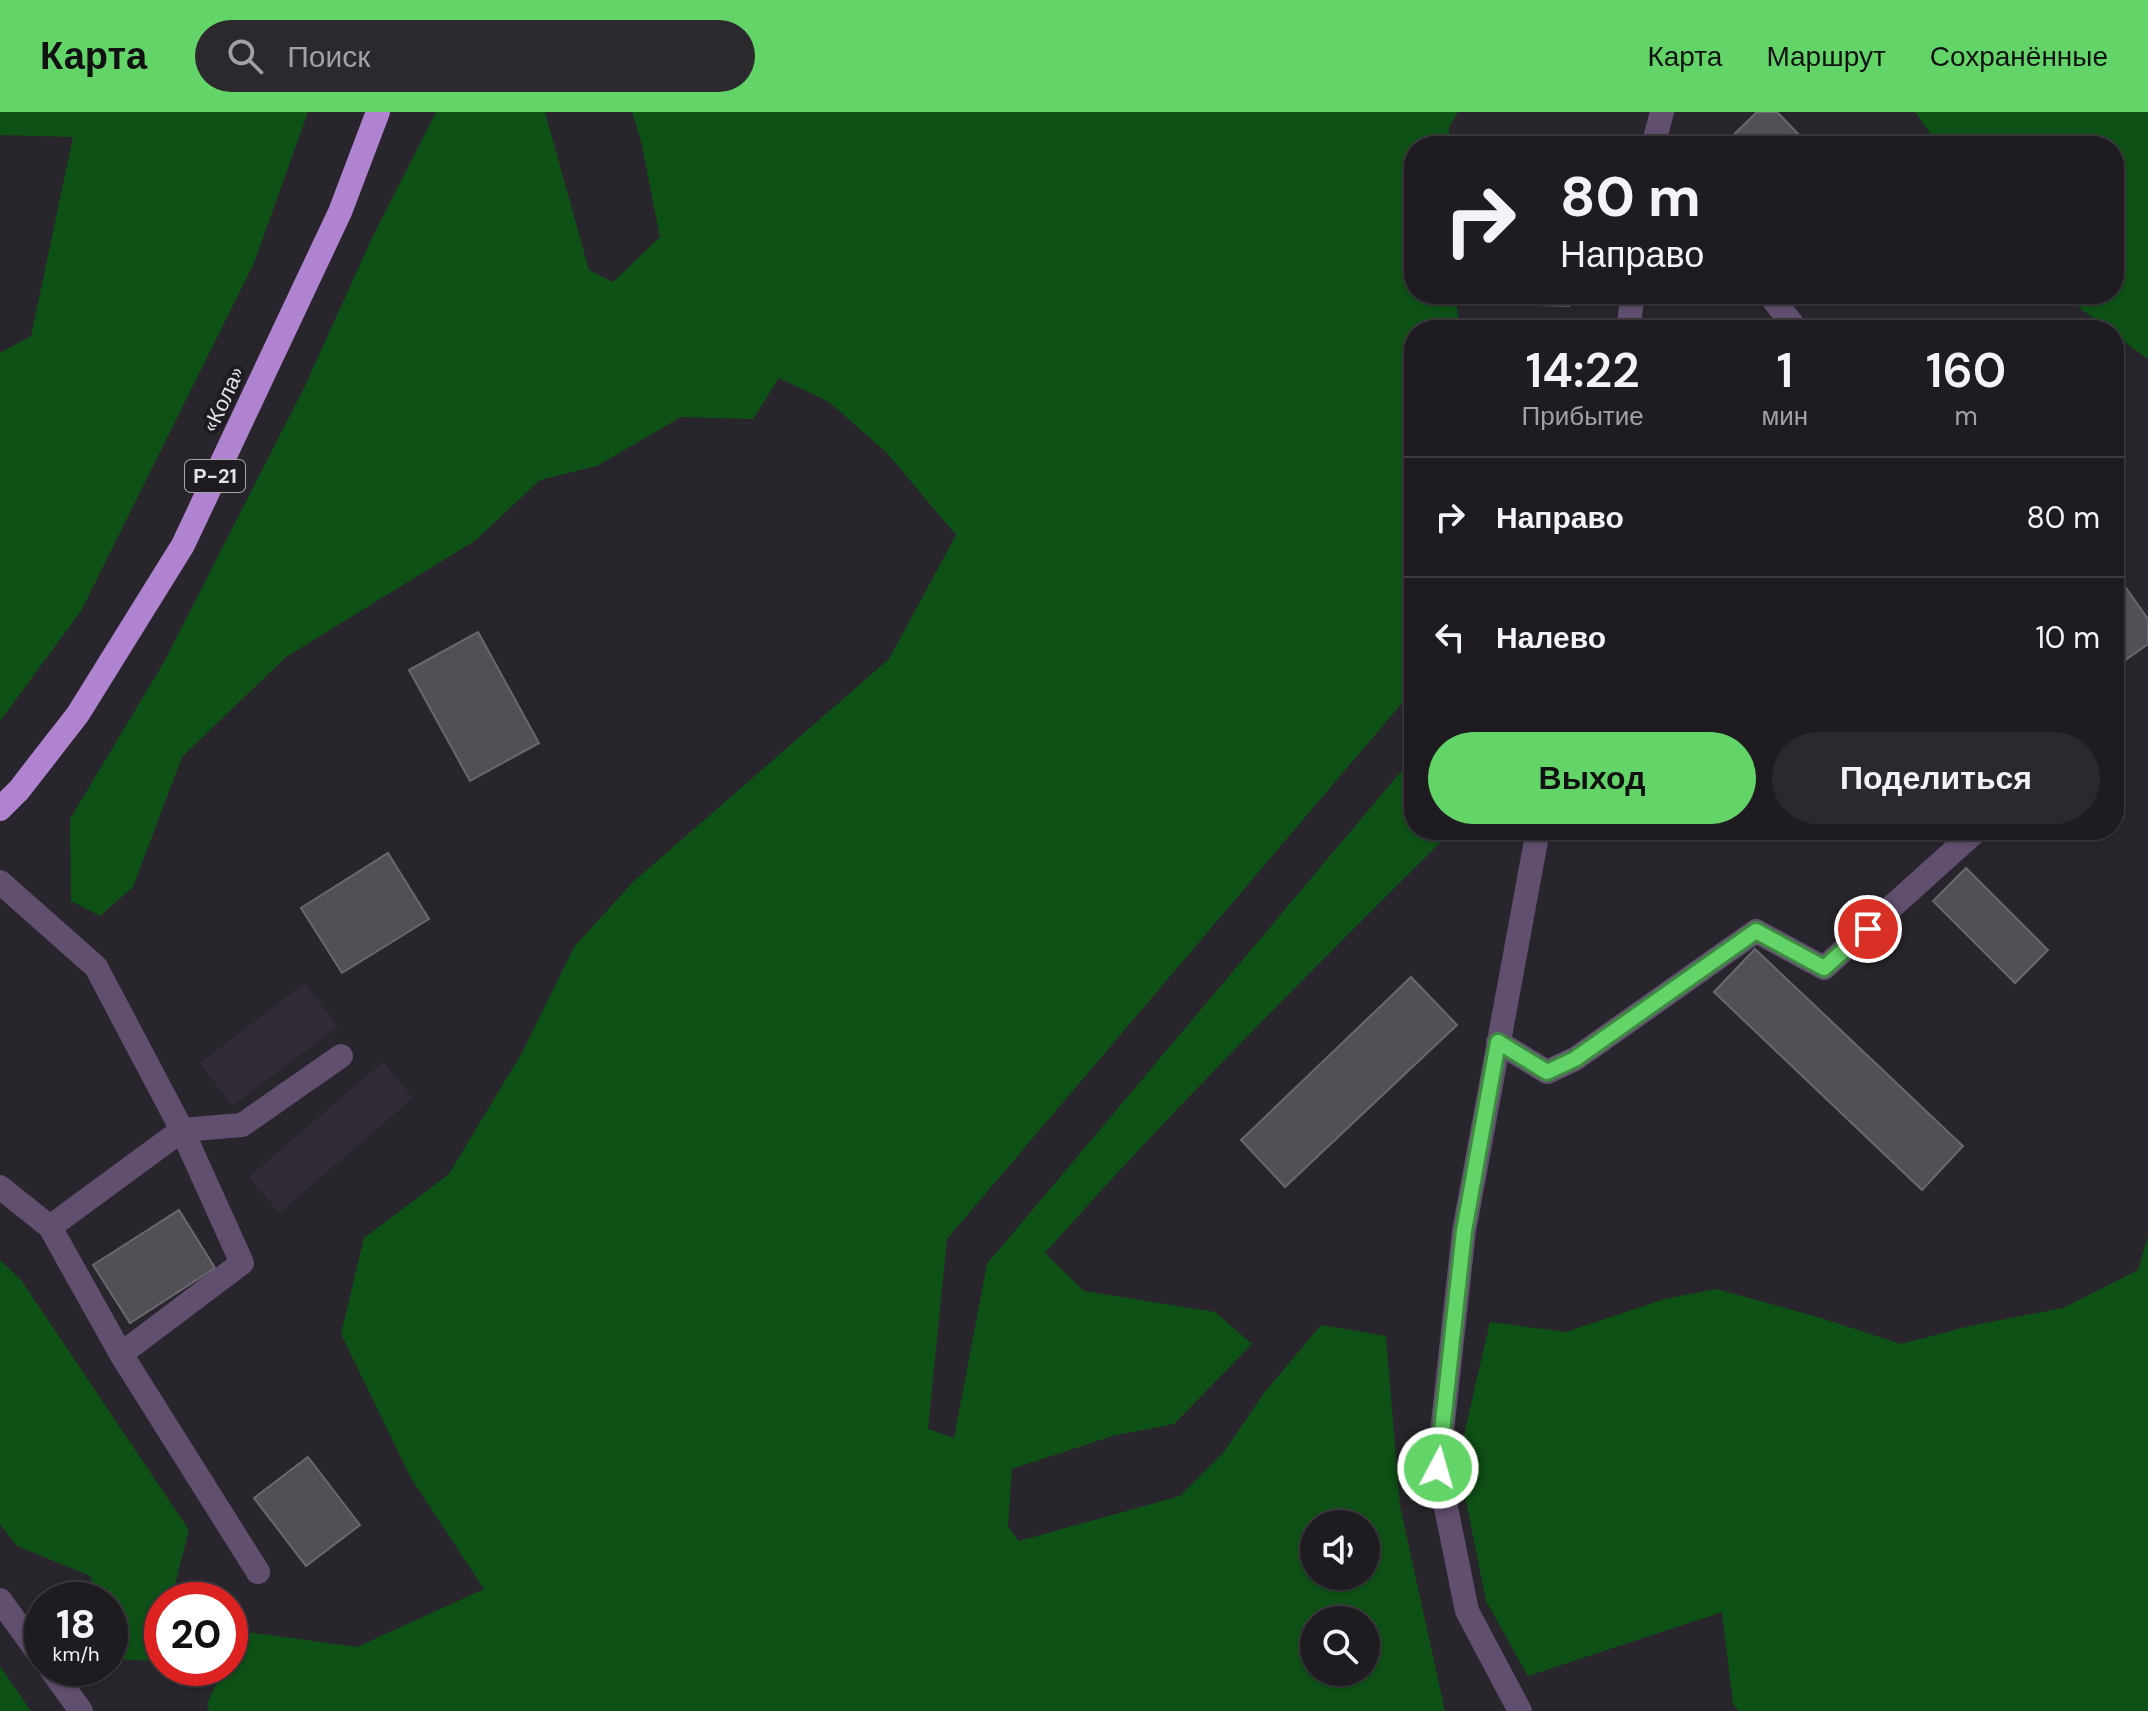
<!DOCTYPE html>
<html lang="ru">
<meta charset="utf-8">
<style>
:root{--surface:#1f1c21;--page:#2c292e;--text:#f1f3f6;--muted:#a1a1a5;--line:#3c3a3f;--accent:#63d468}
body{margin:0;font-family:"DM Sans",sans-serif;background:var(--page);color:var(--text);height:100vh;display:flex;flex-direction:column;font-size:30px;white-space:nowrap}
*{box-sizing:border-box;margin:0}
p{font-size:26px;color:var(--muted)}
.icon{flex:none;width:44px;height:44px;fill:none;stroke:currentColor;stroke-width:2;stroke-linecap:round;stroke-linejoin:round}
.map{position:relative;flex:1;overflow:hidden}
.sheet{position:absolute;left:1404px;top:208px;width:720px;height:520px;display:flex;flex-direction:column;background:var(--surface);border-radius:32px;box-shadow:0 2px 6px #0004,0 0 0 2px var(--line)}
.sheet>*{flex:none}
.hud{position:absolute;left:1404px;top:24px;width:720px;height:168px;border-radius:32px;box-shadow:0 2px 6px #0004,0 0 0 2px var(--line);background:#1f1c21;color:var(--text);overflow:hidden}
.tools{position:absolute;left:1300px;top:1398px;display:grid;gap:16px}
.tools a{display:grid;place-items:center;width:80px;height:80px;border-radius:50%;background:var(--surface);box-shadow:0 2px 6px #0004,0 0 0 2px var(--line);font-size:40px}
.speed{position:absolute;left:24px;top:1470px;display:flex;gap:16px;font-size:40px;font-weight:700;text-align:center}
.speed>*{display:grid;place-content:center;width:104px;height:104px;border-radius:50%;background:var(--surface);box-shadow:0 2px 6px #0004,0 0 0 2px var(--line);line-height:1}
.speed small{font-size:20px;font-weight:400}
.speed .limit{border:12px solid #d22;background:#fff;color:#111}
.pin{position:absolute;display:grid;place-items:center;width:68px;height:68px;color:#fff;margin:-34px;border:4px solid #fff;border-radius:50%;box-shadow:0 2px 8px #0007}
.me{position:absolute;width:88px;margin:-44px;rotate:6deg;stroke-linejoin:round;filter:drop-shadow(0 0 6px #0008)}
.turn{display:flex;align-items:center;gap:28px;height:168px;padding:0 24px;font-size:36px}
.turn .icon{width:104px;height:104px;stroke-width:2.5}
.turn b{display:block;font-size:56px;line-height:68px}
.eta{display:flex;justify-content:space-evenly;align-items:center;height:136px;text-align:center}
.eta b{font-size:48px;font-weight:600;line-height:56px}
.action{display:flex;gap:16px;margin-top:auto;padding:16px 24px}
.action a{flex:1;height:92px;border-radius:48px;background:var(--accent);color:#111;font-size:32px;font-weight:600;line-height:92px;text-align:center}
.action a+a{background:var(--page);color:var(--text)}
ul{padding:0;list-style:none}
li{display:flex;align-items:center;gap:24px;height:120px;padding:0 24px;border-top:2px solid var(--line)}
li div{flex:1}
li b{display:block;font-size:30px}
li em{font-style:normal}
header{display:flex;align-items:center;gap:48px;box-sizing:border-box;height:112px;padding:0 40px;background:var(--accent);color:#111}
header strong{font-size:38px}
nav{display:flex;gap:44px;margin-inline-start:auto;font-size:28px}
.search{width:560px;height:72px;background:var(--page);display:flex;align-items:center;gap:20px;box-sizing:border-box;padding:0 28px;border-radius:44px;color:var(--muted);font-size:30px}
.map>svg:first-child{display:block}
.built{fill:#312a37}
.green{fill:#0e5116;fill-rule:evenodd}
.building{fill:#534f57;stroke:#6b676f;stroke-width:2}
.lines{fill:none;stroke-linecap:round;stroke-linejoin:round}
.minor{stroke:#604f6e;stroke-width:24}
.highway{stroke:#af83d0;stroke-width:24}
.route-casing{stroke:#408a44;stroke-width:20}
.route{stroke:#63d468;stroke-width:14}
.labels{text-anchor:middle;stroke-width:8;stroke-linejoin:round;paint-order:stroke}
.shield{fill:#1f1b23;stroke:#a9a6ac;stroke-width:2}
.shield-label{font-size:20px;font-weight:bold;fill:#e4e1e6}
.street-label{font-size:22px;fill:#e4e1e6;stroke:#1f1b23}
</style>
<header>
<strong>Карта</strong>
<div class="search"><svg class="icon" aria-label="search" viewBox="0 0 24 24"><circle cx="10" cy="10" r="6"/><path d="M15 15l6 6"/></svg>Поиск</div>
<nav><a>Карта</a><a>Маршрут</a><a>Сохранённые</a></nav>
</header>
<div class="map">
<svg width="2148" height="1599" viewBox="0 0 2148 1599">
<rect width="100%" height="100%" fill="#29252c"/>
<path class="built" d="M305 871 338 915 232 994 200 951Z
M383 950 413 986 279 1101 249 1065Z"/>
<path class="green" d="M0 0H308L254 151 81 499 0 609V241L31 224 73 25 0 23Z
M436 0H545L589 158 613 170 660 125 641 29 632 0H1458L1449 15V34H1414V182H1455L1460 218H1414V577L947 1127 928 1317 954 1326 987 1152 1414 644V718H1453C1314 856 1175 994 1045 1141L1084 1179 1215 1200 1252 1232 1174 1312 1112 1324 1012 1357 1008 1414 1019 1429 1180 1384 1224 1340 1264 1281 1321 1213 1386 1224 1400 1394 1445 1599H209L207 1592 224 1556H230V1542L240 1519 357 1535 484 1477 411 1366 341 1222 364 1126 449 1062 523 939 574 835 633 770 889 547 956 423 887 341 829 290 779 266 753 307 681 305 597 354 540 368 476 428 286 545 182 645 133 775 100 804 71 789 70 707 164 550 304 276 372 126ZM1366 1412V1464H1314V1412ZM1366 1508V1560H1314V1508Z
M1915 0H2148V247L2114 222V218H2109L2061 182H2114V34H1939Z
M2148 1124V1599H1739L1733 1592 1722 1500 1528 1564 1486 1489 1458 1349 1490 1210 1566 1220 1665 1187 1716 1177 1818 1205 1901 1232 1970 1214 2063 1196 2138 1158Z
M0 1148 21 1168 189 1418 171 1488H162V1524L156 1549 110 1547V1488H90L91 1464 17 1434 0 1412Z
M0 1554 31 1599H0Z"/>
<path class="building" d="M1757 0H1777L1810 34H1722Z
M1538 182H1570L1569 194 1538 193Z
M2114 459 2148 507V532L2114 556Z
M478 520 539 631 470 669 409 558Z
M388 741 429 807 342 861 301 796Z
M1966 756 2048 838 2015 871 1933 789Z
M1755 837 1963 1034 1922 1078 1714 880Z
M1411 865 1457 913 1285 1075 1241 1028Z
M179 1098 215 1156 130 1211 93 1153Z
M308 1345 360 1413 306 1454 254 1386Z"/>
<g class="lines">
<path class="minor" d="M1653 34 1662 0
M1769 182 1797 218
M1628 218 1633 182
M0 770 96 855 182 1018 242 1151 121 1242
M1498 930 1547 960 1575 947 1756 819 1824 856 1977 718
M0 1075 50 1115 182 1018 242 1013 341 944
M50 1115 121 1242 258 1460
M0 1488 42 1546
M50 1556 81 1599
M1520 1599 1467 1499 1438 1356 1464 1119 1538 718"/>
<path class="highway" d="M0 697 19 678 78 602 183 433 340 100 378 0"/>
</g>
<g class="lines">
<g class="route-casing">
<path id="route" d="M1438 1356 1464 1119 1498 930 1547 960 1575 947 1756 819 1824 856 1868 817"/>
</g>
<use href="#route" class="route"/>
</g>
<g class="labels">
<rect class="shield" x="185" y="348" width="60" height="32" rx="6"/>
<g class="shield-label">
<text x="215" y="371">Р-21</text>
</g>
<g class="street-label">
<text transform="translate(223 287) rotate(-65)" y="8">«Кола»</text>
</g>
</g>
</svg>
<div class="tools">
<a><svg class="icon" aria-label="sound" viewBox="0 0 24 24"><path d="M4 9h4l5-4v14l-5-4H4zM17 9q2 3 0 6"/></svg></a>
<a><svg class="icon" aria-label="search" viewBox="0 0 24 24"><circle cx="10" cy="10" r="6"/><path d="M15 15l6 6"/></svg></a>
</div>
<div class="speed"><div>18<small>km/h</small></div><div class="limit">20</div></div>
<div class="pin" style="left:1868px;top:817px;background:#d93025"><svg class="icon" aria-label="arrive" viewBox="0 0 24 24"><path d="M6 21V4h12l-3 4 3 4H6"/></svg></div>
<svg class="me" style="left:1438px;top:1356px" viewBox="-20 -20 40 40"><circle r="17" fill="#63d468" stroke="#fff" stroke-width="3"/><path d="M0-11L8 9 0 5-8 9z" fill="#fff"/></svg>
<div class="hud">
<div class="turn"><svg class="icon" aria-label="right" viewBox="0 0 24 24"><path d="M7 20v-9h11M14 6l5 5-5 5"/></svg><div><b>80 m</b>Направо</div></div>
</div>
<section class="sheet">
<div class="eta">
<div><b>14:22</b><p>Прибытие</p></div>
<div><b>1</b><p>мин</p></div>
<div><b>160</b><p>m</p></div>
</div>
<ul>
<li><svg class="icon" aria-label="right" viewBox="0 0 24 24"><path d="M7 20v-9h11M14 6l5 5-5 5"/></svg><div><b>Направо</b></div><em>80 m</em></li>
<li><svg class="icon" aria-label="left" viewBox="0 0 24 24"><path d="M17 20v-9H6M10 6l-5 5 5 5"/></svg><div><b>Налево</b></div><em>10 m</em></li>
</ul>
<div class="action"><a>Выход</a><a>Поделиться</a></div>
</section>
</div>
